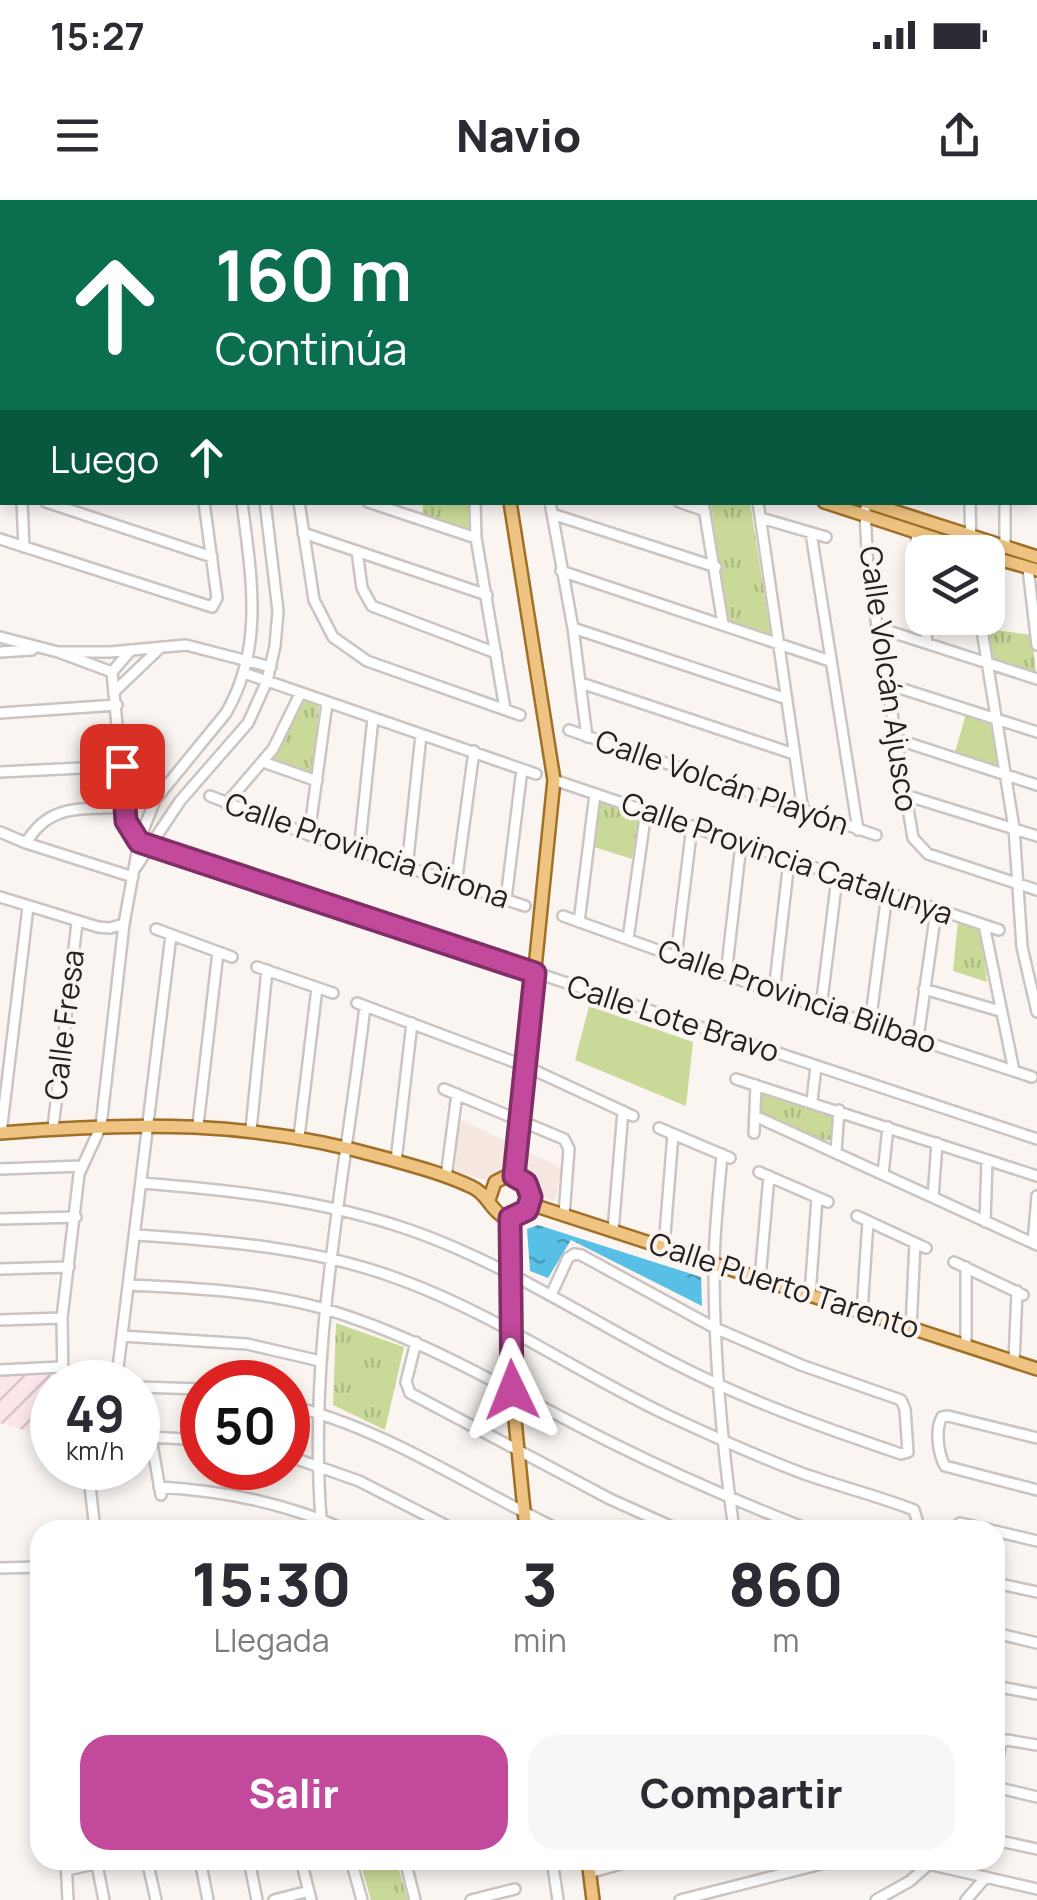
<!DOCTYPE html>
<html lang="es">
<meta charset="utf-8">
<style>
:root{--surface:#fff;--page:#f7f7f7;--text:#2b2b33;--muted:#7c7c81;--accent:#c3499c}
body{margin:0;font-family:Manrope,sans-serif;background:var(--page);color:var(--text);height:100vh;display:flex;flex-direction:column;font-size:38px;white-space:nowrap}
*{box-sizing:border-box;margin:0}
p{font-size:32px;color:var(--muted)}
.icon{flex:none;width:55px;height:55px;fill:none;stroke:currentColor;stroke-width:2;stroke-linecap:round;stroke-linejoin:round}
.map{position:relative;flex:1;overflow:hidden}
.drawer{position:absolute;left:30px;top:1320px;width:975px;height:350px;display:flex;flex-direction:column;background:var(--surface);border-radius:30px;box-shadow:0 5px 15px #0003}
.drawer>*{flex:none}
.top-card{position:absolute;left:0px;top:0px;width:1038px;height:305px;box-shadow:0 5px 15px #0003;background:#0b6e4f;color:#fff;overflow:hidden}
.controls{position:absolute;left:905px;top:335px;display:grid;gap:20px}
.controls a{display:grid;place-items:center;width:100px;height:100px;border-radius:20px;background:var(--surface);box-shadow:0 5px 15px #0003;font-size:50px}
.speed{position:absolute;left:30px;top:1160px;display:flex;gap:20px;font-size:50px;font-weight:700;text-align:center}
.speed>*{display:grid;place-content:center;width:130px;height:130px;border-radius:50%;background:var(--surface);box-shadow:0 5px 15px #0003;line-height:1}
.speed small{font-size:25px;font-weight:400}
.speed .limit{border:15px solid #d22;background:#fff;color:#111}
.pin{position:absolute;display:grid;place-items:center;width:85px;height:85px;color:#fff;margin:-42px;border-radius:20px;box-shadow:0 5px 15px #0006}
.me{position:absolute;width:110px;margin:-55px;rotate:358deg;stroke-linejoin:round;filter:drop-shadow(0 0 8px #0008)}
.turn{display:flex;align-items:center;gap:35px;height:210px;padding:0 50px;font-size:45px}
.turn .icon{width:130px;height:130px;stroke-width:2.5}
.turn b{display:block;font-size:70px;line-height:85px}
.then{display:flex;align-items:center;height:95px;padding:0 50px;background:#0003;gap:20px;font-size:38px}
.eta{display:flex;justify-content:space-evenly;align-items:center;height:170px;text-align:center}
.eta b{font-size:60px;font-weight:800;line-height:70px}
.cta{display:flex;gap:20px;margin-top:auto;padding:20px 50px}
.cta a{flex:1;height:115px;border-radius:30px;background:var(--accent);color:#fff;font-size:40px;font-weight:800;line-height:115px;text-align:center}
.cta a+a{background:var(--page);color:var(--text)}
.status{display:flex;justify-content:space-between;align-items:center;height:70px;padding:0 50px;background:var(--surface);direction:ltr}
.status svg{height:28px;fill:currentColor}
header{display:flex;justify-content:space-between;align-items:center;height:130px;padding:0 50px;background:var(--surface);font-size:45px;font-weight:800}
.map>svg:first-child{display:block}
.built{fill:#f6e8e1}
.industrial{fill:url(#industrial-furrows)}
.grass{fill:#c9da98}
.park{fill:url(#park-tufts)}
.water{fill:url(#water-ripples)}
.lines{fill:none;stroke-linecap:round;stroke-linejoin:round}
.minor-casing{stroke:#cbc4c1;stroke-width:14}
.major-casing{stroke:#a17028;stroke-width:16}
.minor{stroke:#fff;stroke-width:9}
.major{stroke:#efc381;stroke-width:11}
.route-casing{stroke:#7f2f65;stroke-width:25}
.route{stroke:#c3499c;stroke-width:18}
.labels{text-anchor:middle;stroke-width:8;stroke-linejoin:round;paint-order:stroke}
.street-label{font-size:30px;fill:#242120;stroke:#fbf5f2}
</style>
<div class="status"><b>15:27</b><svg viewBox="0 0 49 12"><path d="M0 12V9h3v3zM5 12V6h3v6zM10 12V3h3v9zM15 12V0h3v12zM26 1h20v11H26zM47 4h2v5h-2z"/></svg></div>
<header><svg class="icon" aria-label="menu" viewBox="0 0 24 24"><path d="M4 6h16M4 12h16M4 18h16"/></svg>Navio<svg class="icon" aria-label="share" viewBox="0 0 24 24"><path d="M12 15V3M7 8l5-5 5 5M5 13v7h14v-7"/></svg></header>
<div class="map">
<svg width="1037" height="1700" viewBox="0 0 1037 1700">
<defs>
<pattern id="industrial-furrows" width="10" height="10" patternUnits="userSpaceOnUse" patternTransform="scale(2.5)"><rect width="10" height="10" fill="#fce6ea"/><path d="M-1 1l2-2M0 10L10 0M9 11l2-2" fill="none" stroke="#d8c5c8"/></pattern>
<pattern id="park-tufts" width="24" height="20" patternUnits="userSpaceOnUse" patternTransform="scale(2.5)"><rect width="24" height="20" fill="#c9da98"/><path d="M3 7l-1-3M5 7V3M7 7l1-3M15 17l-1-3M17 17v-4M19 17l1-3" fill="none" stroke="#acbb83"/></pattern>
<pattern id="water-ripples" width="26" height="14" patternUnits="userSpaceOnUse" patternTransform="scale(2.5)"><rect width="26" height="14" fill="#58bfe5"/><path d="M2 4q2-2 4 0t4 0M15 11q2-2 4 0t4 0" fill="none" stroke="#499bb9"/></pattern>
</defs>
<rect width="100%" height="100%" fill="#fbf5f2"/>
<path class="built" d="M460 919 562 968 555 1001 451 970Z"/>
<path class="industrial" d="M51 1174 43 1236 0 1223V1176Z"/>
<path class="grass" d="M589 806 693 842 686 906 575 860Z"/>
<path class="park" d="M423 303H469L470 329 466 332 422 316Z
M711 303H750L771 436 726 420Z
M988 429 1032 435 1036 473 991 458Z
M303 499 319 505 313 568 308 573 274 562 273 557Z
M966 514 990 523 998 563 995 566 955 552Z
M604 600 634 610 639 618 632 659 594 647 598 605Z
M958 720 976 726 981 732 987 782 953 771Z
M763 894 827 910 833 915 832 939 824 941 761 913 759 899Z
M336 1123 404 1147 385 1230 333 1205Z
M396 1660 408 1700H371L362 1669Z"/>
<path class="water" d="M538 1025 701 1077 702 1106 571 1040 548 1078 530 1071 527 1029Z"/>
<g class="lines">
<g class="minor-casing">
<path id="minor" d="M207 0V2
M229 0 230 2
M266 0V2
M428 0V2
M462 0V2
M502 0V2
M627 0 636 2
M704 0V2
M821 0 830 2
M5 2V0
M247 2H251
M970 2V0
M0 9 1 16
M1035 104 1037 105
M1035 157H1037
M1035 209H1037
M0 234 2 235
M1035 261 1037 262
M0 287 2 288
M22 302 24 347
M46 302 212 357
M299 302 314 400 333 437 367 461 520 515
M368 302 476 338
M475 302 476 338 505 509
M550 302 573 428 587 537
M679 302 705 311
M703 302 723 424
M758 302 803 611
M970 302 971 352
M1005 302V348
M865 310 868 372 913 638 928 654 1037 690
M552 314 716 367
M761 318 826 337
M916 332 922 402
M303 333 487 395
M811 333 858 630
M0 339 212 407 217 398 204 302
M357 351 362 388 372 406 496 453
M1028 368 1037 445
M561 371 830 461
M924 418 927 442
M980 418 1014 628 1022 747 1037 812
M876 427 1037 479
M573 428 784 498
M0 437 58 452 112 472
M0 452 32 450
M58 452H110L186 445 271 467
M112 472 126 621 139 641 1037 939
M112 472 131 450
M244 473 536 574
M581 483 794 554
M887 484 1037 532
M116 490 161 447
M0 513 117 505
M569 530 876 635
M896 539 1037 585
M263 562 317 581
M0 572 122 566
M554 580 999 730
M905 595 1037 636
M210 596 309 635 525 706
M226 604 273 549 300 494
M0 632 26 643C50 602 83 610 125 607
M309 635 327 503
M26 643 133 677
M359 652 373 518
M136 667 180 601 248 523 267 481 275 446 278 411 265 302
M407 668 421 535
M456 684 474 551
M0 697 98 727 110 728 124 724
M506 699 522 569
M563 716 774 792 1032 877
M579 722 595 594
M984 725 1014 871
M156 729 232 757
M628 739 646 611
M676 757 692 626
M257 767 333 793
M726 775 741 644
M924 789 1000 811
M774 792 789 661
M357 803 525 866 633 916
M821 808 837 678
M870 824 887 694
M918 838 936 711
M736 879 1037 976
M444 889 564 939 569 949 564 1015
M812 901 816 866
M755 916 1037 1045
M198 925 218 752
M53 928 77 723
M659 928 730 958
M251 929 267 770
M1 933 28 707
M754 933 756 885
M299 937 317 788
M836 952 839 910
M722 954C719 992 714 1031 714 1069 714 1157 722 1243 734 1330
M396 961 412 823
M0 969 82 966
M759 972 828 1002
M883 974 888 927
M446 977 457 894
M141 983C232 990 323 1000 410 1030 502 1062 583 1116 668 1160 742 1199 822 1227 901 1254L908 1252 905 1209 901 1200 801 1165 715 1128 581 1055 574 1054 568 1058 551 1095
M933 997 937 943
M857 1016 926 1048
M0 1019 76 1017
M985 1022 987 960
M613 1031 623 911
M137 1035C227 1041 319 1048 404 1081 496 1115 578 1173 667 1215 710 1235 754 1255 799 1272 837 1286 876 1295 914 1310L920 1330
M1033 1043 1037 996
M664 1047 673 934
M954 1062 1023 1095
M0 1069 69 1067
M760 1079 769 976
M129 1085C195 1088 261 1091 325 1109 426 1139 514 1194 608 1241 674 1274 741 1303 810 1330
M810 1095 817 998
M862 1112 868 1021
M0 1120 62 1118
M911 1128 915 1043
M122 1136 247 1144 320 1161
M416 1142 406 1182 410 1193 610 1299 679 1330
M966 1146V1067
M1014 1162 1017 1091
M0 1170 61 1167
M63 1182 62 1118 79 974 101 926 124 724 139 641 155 600 226 513C265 446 251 375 242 302
M119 1182 117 1176 171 735
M138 1187 202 1189
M288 1205C387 1229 469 1287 560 1330
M147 1216 161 1295
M150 1237 202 1240
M1037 1238 948 1216 942 1217C935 1229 938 1254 945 1266L1037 1290
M288 1256 359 1281 455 1330
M88 1268 95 1330
M159 1287C225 1291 285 1303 346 1330
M322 1330C306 1155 345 980 365 806
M952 1330 960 1323 991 1330
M995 1331 1037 1341
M0 1368 40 1367
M995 1383 1037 1392
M995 1433 1037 1443
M995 1486 1037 1494
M995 1570 1001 1543 1007 1540 1037 1545
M995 1587 1037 1597
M995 1640 1037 1649
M66 1660 68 1700
M96 1660 104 1700
M147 1660 156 1700
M200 1660 208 1700
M249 1660 257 1700
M301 1660 311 1700
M351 1660 362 1700
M405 1660 415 1700
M552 1660 558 1700
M911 1660 1037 1689
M406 1665 425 1660
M67 1670 113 1660
M589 1673 635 1660
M274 1700 309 1691
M471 1700 515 1689
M680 1700 837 1660
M876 1700 910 1681 928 1665
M966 1700 986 1677"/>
</g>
<g class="major-casing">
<path id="major" d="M510 302 554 580 514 976
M824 302 977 352
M866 302 1037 357
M988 356 1037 370
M0 933C137 922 252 920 385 958 414 966 445 974 472 987 488 994 490 1010 504 1017L522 1014 531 997 521 979 507 976 495 982 489 1000
M530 1004 1037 1169
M510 1018 512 1190 526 1330
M588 1660 593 1700"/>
</g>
<use href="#minor" class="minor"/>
<use href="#major" class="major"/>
</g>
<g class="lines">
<g class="route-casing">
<path id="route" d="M122 566 126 621 139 642 535 773 514 976 526 983 531 997 527 1010 510 1018 512 1190"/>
</g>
<use href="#route" class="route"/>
</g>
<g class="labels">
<g class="street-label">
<text transform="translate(888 479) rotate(82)" y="10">Calle Volcán Ajusco</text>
<text transform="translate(722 583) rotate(19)" y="10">Calle Volcán Playón</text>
<text transform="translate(367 651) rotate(19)" y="10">Calle Provincia Girona</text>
<text transform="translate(787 659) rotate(19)" y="10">Calle Provincia Catalunya</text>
<text transform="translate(797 797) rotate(19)" y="10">Calle Provincia Bilbao</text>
<text transform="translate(673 819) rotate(18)" y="10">Calle Lote Bravo</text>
<text transform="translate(65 825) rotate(-83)" y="10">Calle Fresa</text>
<text transform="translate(784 1086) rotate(18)" y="10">Calle Puerto Tarento</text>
</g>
</g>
</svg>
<div class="controls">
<a><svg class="icon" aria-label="layers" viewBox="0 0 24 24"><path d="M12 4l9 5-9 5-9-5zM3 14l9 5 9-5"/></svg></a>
</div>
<div class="speed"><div>49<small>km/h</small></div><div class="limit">50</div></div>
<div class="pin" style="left:122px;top:566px;background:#d93025"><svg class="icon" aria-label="arrive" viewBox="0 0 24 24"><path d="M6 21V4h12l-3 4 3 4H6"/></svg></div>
<svg class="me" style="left:512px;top:1190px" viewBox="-20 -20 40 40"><path d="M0-17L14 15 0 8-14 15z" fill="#c3499c" stroke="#fff" stroke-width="4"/></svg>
<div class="top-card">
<div class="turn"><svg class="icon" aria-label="ahead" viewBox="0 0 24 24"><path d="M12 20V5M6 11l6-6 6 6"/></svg><div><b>160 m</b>Continúa</div></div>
<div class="then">Luego<svg class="icon" aria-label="ahead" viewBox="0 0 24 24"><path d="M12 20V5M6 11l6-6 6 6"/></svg></div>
</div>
<section class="drawer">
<div class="eta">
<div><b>15:30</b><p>Llegada</p></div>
<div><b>3</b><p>min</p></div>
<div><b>860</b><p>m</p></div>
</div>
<div class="cta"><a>Salir</a><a>Compartir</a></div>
</section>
</div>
